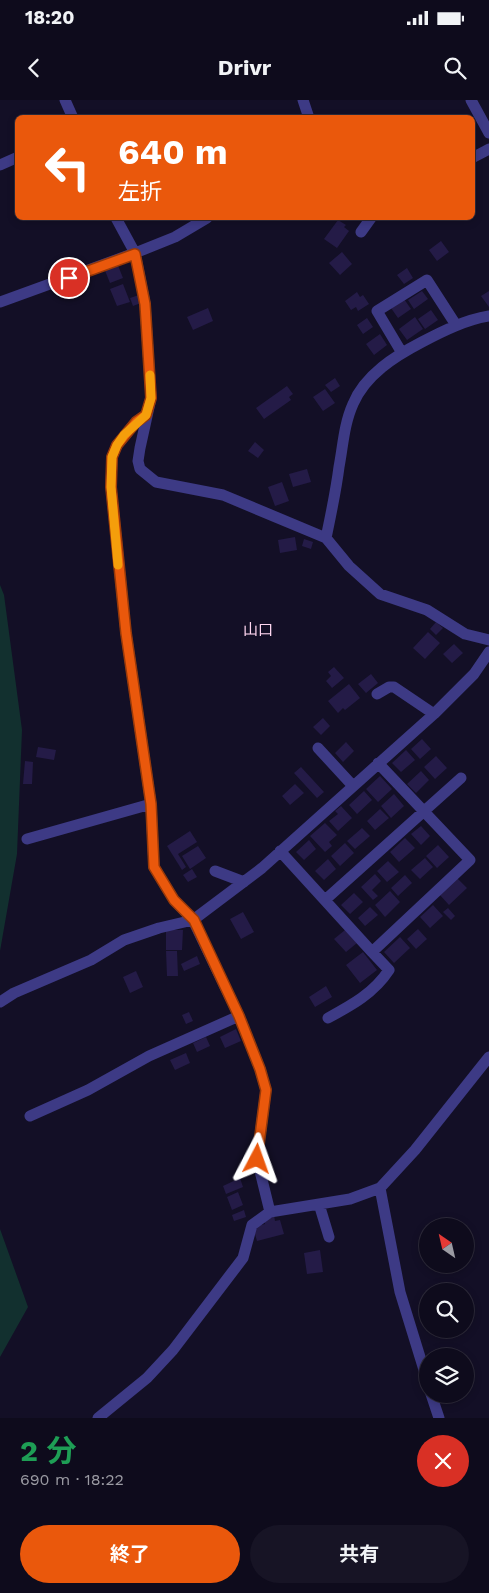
<!DOCTYPE html>
<html lang="ja">
<meta charset="utf-8">
<style>
:root{--surface:#0e0b1c;--page:#171425;--text:#f1f3f6;--muted:#9b9ba3;--line:#2e2b3b;--accent:#ea580c}
body{margin:0;font-family:"Work Sans","Noto Sans JP",sans-serif;background:var(--page);color:var(--text);height:100vh;display:flex;flex-direction:column;font-size:19px;white-space:nowrap}
*{box-sizing:border-box;margin:0}
p{font-size:16px;color:var(--muted)}
.icon{flex:none;width:28px;height:28px;fill:none;stroke:currentColor;stroke-width:2;stroke-linecap:round;stroke-linejoin:round}
.map{position:relative;height:1318px;overflow:hidden}
.details{display:flex;flex-direction:column;background:var(--surface);flex:1}
.details>*{flex:none}
.banner{position:absolute;left:15px;top:15px;width:460px;height:105px;border-radius:8px;box-shadow:0 2px 8px #0003,0 0 0 1px var(--line);background:#ea580c;color:#fff;overflow:hidden}
.needle{width:32px;rotate:326deg}
.controls{position:absolute;left:419px;top:1118px;display:grid;gap:10px}
.controls a{display:grid;place-items:center;width:55px;height:55px;border-radius:50%;background:var(--surface);box-shadow:0 2px 8px #0003,0 0 0 1px var(--line);font-size:25px}
.pin{position:absolute;display:grid;place-items:center;width:42px;height:42px;color:#fff;margin:-21px;border:2px solid #fff;border-radius:50%;box-shadow:0 1px 5px #0007}
.me{position:absolute;width:55px;margin:-28px;rotate:4deg;stroke-linejoin:round;filter:drop-shadow(0 0 4px #0008)}
.turn{display:flex;align-items:center;gap:18px;height:105px;padding:0 20px;font-size:22px}
.turn .icon{width:65px;height:65px;stroke-width:2.5}
.turn b{display:block;font-size:35px;line-height:42px}
.round{display:grid;place-items:center;flex:none;width:52px;height:52px;border-radius:26px;background:var(--page)}
.overview{display:flex;align-items:center;justify-content:space-between;height:85px;padding:0 20px}
h1{font-size:30px;font-weight:700;line-height:38px;color:#1e9e55}
.button{display:flex;gap:10px;margin-top:auto;padding:10px 20px}
.button a{flex:1;height:58px;border-radius:30px;background:var(--accent);color:#fff;font-size:20px;font-weight:700;line-height:58px;text-align:center}
.button a+a{background:var(--page);color:var(--text)}
.status{display:flex;justify-content:space-between;align-items:center;height:35px;padding:0 25px;background:var(--surface);direction:ltr}
.status svg{height:14px;fill:currentColor}
header{display:flex;justify-content:space-between;align-items:center;height:65px;padding:0 20px;background:var(--surface);font-size:22px;font-weight:700}
.map>svg:first-child{display:block}
.green{fill:#12302f}
.building{fill:#241b47}
.lines{fill:none;stroke-linecap:round;stroke-linejoin:round}
.minor{stroke:#3d3a85;stroke-width:11}
.route-casing{stroke:#983908;stroke-width:12}
.route{stroke:#ea580c;stroke-width:9}
.slow{stroke:#f59e0b;stroke-width:9}
.labels{text-anchor:middle;stroke-width:4;stroke-linejoin:round;paint-order:stroke}
.neighbourhood-label{font-size:15px;fill:#ffd6f0;stroke:#130f26}
</style>
<div class="status"><b>18:20</b><svg viewBox="0 0 49 12"><path d="M0 12V9h3v3zM5 12V6h3v6zM10 12V3h3v9zM15 12V0h3v12zM26 1h20v11H26zM47 4h2v5h-2z"/></svg></div>
<header><svg class="icon" aria-label="back" viewBox="0 0 24 24"><path d="M15 5l-7 7 7 7"/></svg>Drivr<svg class="icon" aria-label="search" viewBox="0 0 24 24"><circle cx="10" cy="10" r="6"/><path d="M15 15l6 6"/></svg></header>
<div class="map">
<svg width="489" height="1318" viewBox="0 0 489 1318">
<rect width="100%" height="100%" fill="#130f26"/>
<path class="green" d="M0 485 4 495 22 630 17 754 0 851Z
M0 1129 28 1207 0 1257Z"/>
<path class="building" d="M338 120 346 125 344 127 349 131 337 148 324 139Z
M441 141 449 152 437 161 429 150Z
M342 152 352 164 340 175 329 163Z
M117 163 123 178 110 183 104 168Z
M407 168 413 178 404 184 397 175Z
M123 184 130 202 117 206 110 189Z
M422 191 428 199 414 209 408 200Z
M489 191V207L481 196Z
M357 192 360 197 363 195 369 204 358 211 356 207 351 210 345 201Z
M139 195 141 203 133 206 130 198Z
M404 199 411 209 398 218 391 208Z
M208 208 213 221 193 230 187 217Z
M431 210 438 220 425 229 418 219Z
M415 217 423 229 407 240 399 229Z
M367 218 373 227 363 234 357 225Z
M380 234 387 245 374 255 366 244Z
M335 278 340 286 331 292 325 285Z
M287 286 293 294 289 297 291 300 264 319 256 308Z
M325 289 335 303 323 311 313 297Z
M255 342 264 350 258 358 248 351Z
M307 369 311 382 293 387 289 374Z
M282 382 289 401 275 406 268 387Z
M295 437 297 450 280 453 278 440Z
M304 439 313 442 311 449 302 446Z
M436 522 443 528 436 535 430 529Z
M428 532 440 543 425 559 413 548Z
M454 544 463 553 452 563 443 554Z
M334 567 344 578 332 588 326 581 331 576 328 572Z
M371 574 378 583 366 593 358 584Z
M349 584 360 598 345 610 343 608 338 613 328 601Z
M323 618 330 626 321 635 313 627Z
M422 639 431 649 420 659 411 649Z
M346 642 354 651 343 662 335 653Z
M38 647 56 650 54 660 36 657Z
M406 650 415 660 401 672 392 663Z
M436 656 447 668 435 679 424 667Z
M25 661 33 662 32 684H23Z
M301 667 324 692 317 698 294 673Z
M421 671 429 680 416 693 407 684Z
M380 676 392 689 378 702 366 689Z
M295 684 304 693 290 705 282 696Z
M364 691 372 700 357 714 349 705Z
M394 694 404 706 391 718 381 706Z
M341 706 352 718 338 731 329 721 338 714 335 711Z
M380 709 389 718 375 730 367 721Z
M325 723 337 735 329 742 332 746 325 752 310 736Z
M421 726 430 736 421 745 411 734Z
M362 728 370 736 355 749 347 741Z
M190 731 197 742 178 754 186 767 182 770 167 746Z
M405 738 415 748 399 762 390 752Z
M309 740 316 749 304 760 296 752Z
M345 743 354 753 340 766 331 756Z
M438 745 449 757 437 768 426 756Z
M198 746 206 758 190 769 182 756Z
M425 758 433 767 420 779 411 770Z
M328 759 336 769 324 780 315 771Z
M388 761 399 772 387 782 377 771Z
M192 769 197 777 188 782 183 775Z
M375 774 381 781 372 790 378 796 373 800 361 787Z
M405 775 412 783 398 796 391 788Z
M457 778 467 788 449 805 439 794Z
M390 791 400 802 385 817 375 805Z
M354 793 363 802 350 814 341 805Z
M433 805 443 816 430 828 420 817Z
M370 807 378 815 365 826 358 818Z
M448 808 455 816 451 820 443 812Z
M243 812 254 832 241 839 230 819Z
M418 829 427 839 416 849 407 839Z
M166 830H183L182 850H166Z
M345 830 357 843 346 852 334 839Z
M400 837 410 848 394 863 384 852Z
M166 851H177L178 876H167Z
M363 852 377 870 360 883 346 865Z
M197 856 200 864 184 871 181 864Z
M136 871 143 887 130 893 123 877Z
M326 886 332 897 315 907 309 897Z
M189 912 193 921 186 924 182 915Z
M236 929 241 941 225 948 220 937Z
M206 937 210 946 197 952 193 943Z
M186 953 190 963 175 970 170 960Z
M240 1078 243 1087 226 1094 223 1086Z
M238 1092 243 1105 232 1110 227 1097Z
M244 1110 246 1117 234 1121 232 1115Z
M274 1115 275 1121 280 1120 284 1134 257 1141 253 1127 265 1124 264 1118Z
M320 1150 323 1172 307 1174 304 1153Z"/>
<g class="lines">
<path class="minor" d="M65 0 73 18
M303 0 309 18
M471 0 489 33
M472 58 489 49
M0 65 18 57
M116 118 135 153 145 203 151 298 140 348 138 361 140 369 156 382 223 395 326 438 349 466 380 494 427 510 465 534 489 540
M361 132 371 118
M0 202 135 153 175 137 207 118
M402 253 377 211 427 180 456 225
M146 315 136 322 117 345 112 357 111 387 126 533 151 704 154 767 174 800 193 820 239 916 260 969 266 990 257 1059 270 1112
M326 438C331 414 336 391 339 367 343 346 344 324 353 304 365 275 395 256 422 242 443 231 465 220 489 216
M377 594 389 587H394L434 614
M318 648 353 686
M27 739 151 704
M280 751 372 852 470 760 378 663
M215 771 244 782
M325 800 461 678
M0 902 14 893 91 860 124 840 159 828 193 820 262 768 434 614 474 574 489 552
M328 918C352 905 374 893 389 870L372 852
M30 1016 88 990 149 956 239 916
M380 1088 400 1192 428 1283
M319 1104 329 1137
M431 1294 439 1318
M98 1318 147 1278 173 1250 243 1158 252 1125 270 1112 350 1099 380 1088 415 1050 489 957"/>
</g>
<g class="lines">
<g class="route-casing">
<path id="route" d="M69 178 135 154 145 204 151 298 146 315 136 322 117 345 112 357 111 387 126 533 151 704 154 767 174 800 194 820 239 916 260 969 266 990 257 1059"/>
</g>
<use href="#route" class="route"/>
<path class="slow" d="M118 465 111 387 112 357 117 345 124 335 146 315 151 298 150 275"/>
</g>
<g class="labels">
<g class="neighbourhood-label">
<text x="258" y="535">山口</text>
</g>
</g>
</svg>
<div class="controls">
<a><svg class="needle" viewBox="-14 -14 28 28"><path d="M0-13l5 13h-10z" fill="#e53935"/><path d="M0 13l5-13h-10z" fill="#9b9ba3"/></svg></a>
<a><svg class="icon" aria-label="search" viewBox="0 0 24 24"><circle cx="10" cy="10" r="6"/><path d="M15 15l6 6"/></svg></a>
<a><svg class="icon" aria-label="layers" viewBox="0 0 24 24"><path d="M12 4l9 5-9 5-9-5zM3 14l9 5 9-5"/></svg></a>
</div>
<div class="pin" style="left:69px;top:178px;background:#d93025"><svg class="icon" aria-label="arrive" viewBox="0 0 24 24"><path d="M6 21V4h12l-3 4 3 4H6"/></svg></div>
<svg class="me" style="left:257px;top:1059px" viewBox="-20 -20 40 40"><path d="M0-17L14 15 0 8-14 15z" fill="#ea580c" stroke="#fff" stroke-width="4"/></svg>
<div class="banner">
<div class="turn"><svg class="icon" aria-label="left" viewBox="0 0 24 24"><path d="M17 20v-9H6M10 6l-5 5 5 5"/></svg><div><b>640 m</b>左折</div></div>
</div>
</div>
<section class="details">
<div class="overview"><div><h1>2 分</h1><p>690 m · 18:22</p></div><a class="round" style="background:#d93025;color:#fff"><svg class="icon" aria-label="close" viewBox="0 0 24 24"><path d="M6 6l12 12M18 6L6 18"/></svg></a></div>
<div class="button"><a>終了</a><a>共有</a></div>
</section>
